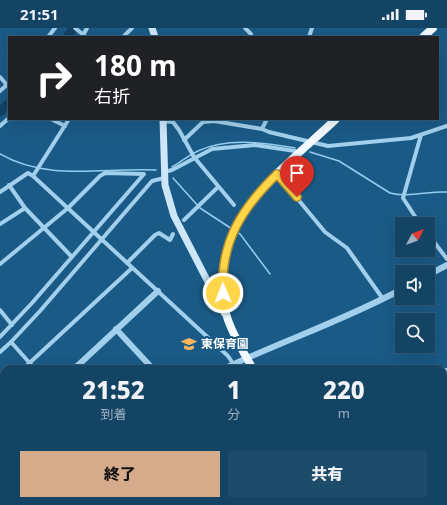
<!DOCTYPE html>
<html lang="ja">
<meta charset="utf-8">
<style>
:root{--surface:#144464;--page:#1d4b6a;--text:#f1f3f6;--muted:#9db0bf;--line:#335c78;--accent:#d6ab8b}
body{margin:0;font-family:"Noto Sans","Noto Sans JP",sans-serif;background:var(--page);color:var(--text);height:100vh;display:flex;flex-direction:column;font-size:15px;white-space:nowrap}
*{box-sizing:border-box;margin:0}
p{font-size:13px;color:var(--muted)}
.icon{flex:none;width:22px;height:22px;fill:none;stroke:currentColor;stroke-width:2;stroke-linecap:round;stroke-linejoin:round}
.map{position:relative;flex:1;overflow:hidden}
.panel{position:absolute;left:0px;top:337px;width:447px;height:140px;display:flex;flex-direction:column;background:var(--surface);border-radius:12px 12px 0 0;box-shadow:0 4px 16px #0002,0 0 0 1px var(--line)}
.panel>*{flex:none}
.hud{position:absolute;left:8px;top:8px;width:431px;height:84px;border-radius:0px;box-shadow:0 4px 16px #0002,0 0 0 1px var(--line);background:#202124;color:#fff;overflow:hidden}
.needle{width:26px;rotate:49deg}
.tools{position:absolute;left:395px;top:189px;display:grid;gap:8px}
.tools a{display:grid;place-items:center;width:40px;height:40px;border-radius:0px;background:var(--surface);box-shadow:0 4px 16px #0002,0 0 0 1px var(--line);font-size:20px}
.pin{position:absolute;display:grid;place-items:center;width:34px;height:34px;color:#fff;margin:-41px -17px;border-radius:50% 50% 50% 0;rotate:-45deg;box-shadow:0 0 4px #0007}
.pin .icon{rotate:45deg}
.me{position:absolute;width:44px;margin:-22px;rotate:359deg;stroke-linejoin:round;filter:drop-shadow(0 0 3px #0008)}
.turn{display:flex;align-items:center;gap:14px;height:84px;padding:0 20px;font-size:18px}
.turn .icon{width:52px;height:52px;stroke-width:2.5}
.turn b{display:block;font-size:28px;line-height:34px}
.eta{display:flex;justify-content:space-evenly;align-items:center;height:68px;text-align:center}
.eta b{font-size:24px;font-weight:800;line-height:28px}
.action{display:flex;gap:8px;margin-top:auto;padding:8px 20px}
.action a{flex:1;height:46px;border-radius:0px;background:var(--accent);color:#111;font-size:16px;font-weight:800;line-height:46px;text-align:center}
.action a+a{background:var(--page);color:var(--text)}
.status{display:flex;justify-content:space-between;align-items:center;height:28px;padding:0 20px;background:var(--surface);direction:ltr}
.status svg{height:11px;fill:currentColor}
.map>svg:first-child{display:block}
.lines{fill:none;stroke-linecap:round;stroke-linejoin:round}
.stream{stroke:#94ccee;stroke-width:1.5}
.river{stroke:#114264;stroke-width:9}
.service{stroke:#a1cfec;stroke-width:2.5}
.minor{stroke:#a1cfec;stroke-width:4}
.tertiary{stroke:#a1cfec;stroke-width:6}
.secondary{stroke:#cde7f9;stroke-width:7}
.trunk{stroke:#f2faff;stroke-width:8}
.route-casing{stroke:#a68a30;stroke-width:10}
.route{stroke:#ffd54a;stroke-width:7}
.labels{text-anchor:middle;stroke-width:4;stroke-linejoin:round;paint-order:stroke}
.poi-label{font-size:12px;font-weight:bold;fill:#fff;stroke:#1a5a86;text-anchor:start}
</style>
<div class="status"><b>21:51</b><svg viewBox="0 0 49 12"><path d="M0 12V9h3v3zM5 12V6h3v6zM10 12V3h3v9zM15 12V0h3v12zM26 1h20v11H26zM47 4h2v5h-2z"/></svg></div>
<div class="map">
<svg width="447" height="477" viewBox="0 0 447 477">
<rect width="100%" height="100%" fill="#1a5a86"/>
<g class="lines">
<path class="stream" d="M310 124 339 133 390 165C408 170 428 163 447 164
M0 126C48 154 104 139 156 142
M172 139C181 134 189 127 198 123 228 109 264 115 295 120
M173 150 200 180 232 201
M237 204 240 206 270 246"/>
<path class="river" d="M67 9 73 0
M0 84 9 75"/>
<path class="service" d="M103 477 107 473"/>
<path class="minor" d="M75 0 86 9
M245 0 251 6
M48 9 55 0
M82 9 87 0
M123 9 132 0
M309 9 312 0
M0 49 7 57
M0 63 9 55
M51 91 65 98
M163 93 173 94 179 102 194 129 234 177
M0 98 9 90
M262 101 267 91
M184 112 203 94 214 93 262 101 269 104 328 118 411 110 447 98
M164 144 172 142 212 121 255 117 295 123 298 126
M277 146 325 204 347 220 383 271
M33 148 69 91
M9 157 25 180 72 229
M0 164 28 145 33 148 228 328 234 337
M184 192 218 159
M0 196 25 180
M420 196 403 170 421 107
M428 206 447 231
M127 235 155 207 159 205 170 212 173 206
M0 236 68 180 100 148 105 145 144 146 32 275 0 309
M0 282 12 297
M11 314 40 283 152 153 164 150
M0 324 11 314 35 341
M23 341 132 240
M443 343 447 342
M0 363 4 359
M443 398 447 393
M443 436 447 444
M384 473 385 477
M411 473 413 477
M437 473 439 477
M282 477 286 473"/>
<path class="tertiary" d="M428 247 447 237
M116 301 153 341
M74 341 158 263
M223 341C282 313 345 292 402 261
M0 411 4 407"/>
<path class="secondary" d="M152 0 155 9
M163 91 165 157 174 188 224 285"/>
<path class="trunk" d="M423 9 433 0
M253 341C244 325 234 309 228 292 224 281 223 270 223 259 218 184 288 137 336 91
M330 473 332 477"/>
</g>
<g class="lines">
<g class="route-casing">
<path id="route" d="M223 265C220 214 242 180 277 146L297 169"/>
</g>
<use href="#route" class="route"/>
</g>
<defs>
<g id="school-bare" transform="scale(1.2)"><path d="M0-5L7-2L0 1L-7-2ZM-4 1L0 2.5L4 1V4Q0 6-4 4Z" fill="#feb65d" stroke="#1a5a86" stroke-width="2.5" paint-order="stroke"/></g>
</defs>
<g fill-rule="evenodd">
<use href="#school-bare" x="189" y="316"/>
</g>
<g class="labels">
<g class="poi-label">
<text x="201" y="320">東保育園</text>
</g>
</g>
</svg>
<div class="tools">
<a><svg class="needle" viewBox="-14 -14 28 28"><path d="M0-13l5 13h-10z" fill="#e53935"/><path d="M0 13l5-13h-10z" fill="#9db0bf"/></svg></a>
<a><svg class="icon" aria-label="sound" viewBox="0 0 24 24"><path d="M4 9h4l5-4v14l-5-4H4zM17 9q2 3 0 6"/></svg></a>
<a><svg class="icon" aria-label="search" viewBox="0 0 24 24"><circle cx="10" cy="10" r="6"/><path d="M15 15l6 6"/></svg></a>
</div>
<div class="pin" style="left:297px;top:169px;background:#d93025"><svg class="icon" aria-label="arrive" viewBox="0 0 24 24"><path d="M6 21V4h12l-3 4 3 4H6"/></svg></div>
<svg class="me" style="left:223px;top:265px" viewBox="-20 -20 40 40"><circle r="17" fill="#ffd54a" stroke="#fff" stroke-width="3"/><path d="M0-11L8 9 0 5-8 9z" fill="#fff"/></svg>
<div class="hud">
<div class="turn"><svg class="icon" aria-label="right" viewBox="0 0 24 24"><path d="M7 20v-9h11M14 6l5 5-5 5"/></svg><div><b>180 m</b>右折</div></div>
</div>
<section class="panel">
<div class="eta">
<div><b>21:52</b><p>到着</p></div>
<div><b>1</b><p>分</p></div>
<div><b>220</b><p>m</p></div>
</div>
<div class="action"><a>終了</a><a>共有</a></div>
</section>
</div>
